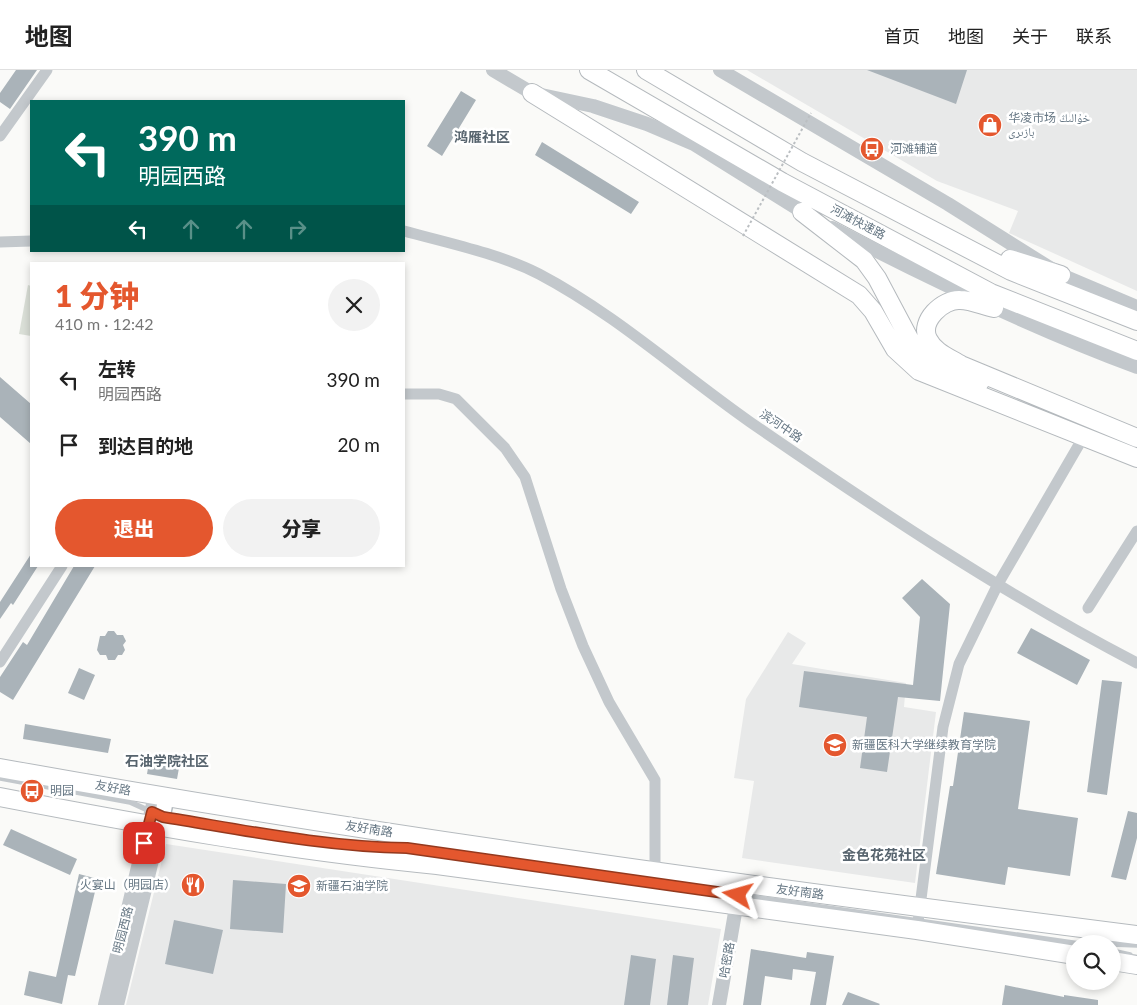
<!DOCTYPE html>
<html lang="zh">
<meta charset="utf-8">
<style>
:root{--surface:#fff;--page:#f2f2f2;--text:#222;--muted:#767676;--line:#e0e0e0;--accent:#e4572e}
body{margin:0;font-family:Lato,"Noto Naskh Arabic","Noto Sans SC",sans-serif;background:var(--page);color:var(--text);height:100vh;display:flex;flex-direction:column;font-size:19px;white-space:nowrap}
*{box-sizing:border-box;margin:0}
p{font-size:16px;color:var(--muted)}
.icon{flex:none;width:28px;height:28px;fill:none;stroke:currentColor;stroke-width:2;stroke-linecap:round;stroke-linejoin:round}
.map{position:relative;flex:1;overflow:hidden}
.panel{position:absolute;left:30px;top:192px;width:375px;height:305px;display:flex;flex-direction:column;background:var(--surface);border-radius:0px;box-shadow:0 2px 8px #0003}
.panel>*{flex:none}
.top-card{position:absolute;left:30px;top:30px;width:375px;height:152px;border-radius:0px;box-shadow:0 2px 8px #0003;background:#00695c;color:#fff;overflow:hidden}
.buttons{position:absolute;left:1066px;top:865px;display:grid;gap:10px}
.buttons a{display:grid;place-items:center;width:55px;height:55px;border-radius:50%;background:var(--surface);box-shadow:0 2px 8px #0003;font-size:25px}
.pin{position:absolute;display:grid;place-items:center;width:42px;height:42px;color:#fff;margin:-21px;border-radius:10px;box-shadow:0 2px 8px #0006}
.me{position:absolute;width:55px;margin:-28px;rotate:278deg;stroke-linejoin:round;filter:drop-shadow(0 0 4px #0008)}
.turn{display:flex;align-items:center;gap:18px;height:105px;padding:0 25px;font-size:22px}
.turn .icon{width:65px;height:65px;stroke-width:2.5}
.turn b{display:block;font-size:35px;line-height:42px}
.lanes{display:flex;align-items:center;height:48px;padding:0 25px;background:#0003;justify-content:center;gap:25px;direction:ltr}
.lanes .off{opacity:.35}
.round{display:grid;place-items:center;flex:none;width:52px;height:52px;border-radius:26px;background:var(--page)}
.summary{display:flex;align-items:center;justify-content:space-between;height:85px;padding:0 25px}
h1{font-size:30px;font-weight:800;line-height:38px;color:var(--accent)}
.primary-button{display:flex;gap:10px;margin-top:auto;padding:10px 25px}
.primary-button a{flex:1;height:58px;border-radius:30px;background:var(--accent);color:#fff;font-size:20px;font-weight:800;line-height:58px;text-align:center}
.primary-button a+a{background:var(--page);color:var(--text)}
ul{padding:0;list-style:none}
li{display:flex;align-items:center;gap:15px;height:65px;padding:0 25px}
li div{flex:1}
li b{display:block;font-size:19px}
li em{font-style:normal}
header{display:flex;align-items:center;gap:30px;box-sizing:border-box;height:70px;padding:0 25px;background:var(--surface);border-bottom:1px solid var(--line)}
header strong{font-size:24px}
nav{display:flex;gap:28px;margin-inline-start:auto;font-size:18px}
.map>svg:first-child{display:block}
.built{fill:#e8e9e9}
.green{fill:#dadfd7}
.building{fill:#aab3b9}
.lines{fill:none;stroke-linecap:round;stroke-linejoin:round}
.secondary-casing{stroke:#b3babf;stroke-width:18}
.primary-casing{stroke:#b5babe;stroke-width:20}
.trunk-casing{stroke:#b4b9bd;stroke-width:20}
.service{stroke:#c3c8cc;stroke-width:5.5}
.minor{stroke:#c3c8cc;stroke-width:11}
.tertiary{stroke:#c3c8cc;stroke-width:14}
.secondary{stroke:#fff;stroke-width:15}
.primary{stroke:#fff;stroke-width:18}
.trunk{stroke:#fff;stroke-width:18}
.path-bridge{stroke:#bbbfc2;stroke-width:2;stroke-dasharray:2.5 2.5;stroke-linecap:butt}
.route-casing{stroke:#94391e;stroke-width:12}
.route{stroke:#e4572e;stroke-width:9}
.labels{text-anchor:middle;stroke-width:5;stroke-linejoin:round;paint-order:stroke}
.poi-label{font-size:12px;fill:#657683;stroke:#fff;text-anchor:start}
.street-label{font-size:12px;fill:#657683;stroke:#fff}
.neighbourhood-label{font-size:14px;font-weight:bold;fill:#57646e;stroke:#fff}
</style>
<header>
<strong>地图</strong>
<nav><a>首页</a><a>地图</a><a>关于</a><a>联系</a></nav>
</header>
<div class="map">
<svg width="1137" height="935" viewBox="0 0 1137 935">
<rect width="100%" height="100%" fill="#fafaf8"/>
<path class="built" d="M747 0H1137V221L1009 163 1018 141 937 111Z
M788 562 806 573 792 594 906 613 904 637 936 642 915 813 742 788 754 711 734 708 746 629Z
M166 774 721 859 708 935H126Z"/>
<path class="green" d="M28 215 31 216V266L19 264Z"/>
<path class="building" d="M16 0H37L10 39 0 32V23Z
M867 0H967L956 34Z
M461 21 476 30 442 86 427 76Z
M542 72 639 132 631 144 535 85Z
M0 307 31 334V374L0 347Z
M31 484V496H38L13 535 11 533 0 549V532Z
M74 496H95L13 630 0 622V607L23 572 27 575Z
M922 509 950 534 940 631 898 627 887 702 860 698 867 647 799 637 804 601 913 615 920 547 902 528Z
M1031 558 1090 590 1077 615 1017 583Z
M108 561H114L117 565H123L126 571 123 575 125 580 122 585H118L115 590H108L106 585H100L97 580 100 566H105Z
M79 598 95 605 84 630 68 623Z
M1102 610 1122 612 1107 725 1087 722Z
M964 642 1030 651 1018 739 1078 748 1070 806 1008 797 1005 815 936 804 950 716H953Z
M25 654 111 669 108 683 23 669Z
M149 692 179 698 177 709 147 704Z
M1128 741 1137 743V768L1126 810 1111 807Z
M11 759 77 789 70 805 3 775Z
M79 804 98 809 75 906 68 905 62 934 24 925 29 901 56 907Z
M233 810 286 814 283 863 230 859Z
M174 850 223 860 213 904 165 894Z
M751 879 806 888 807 882 834 886 826 935H810L816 902 793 899 792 910 765 906 761 935H743Z
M631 885 656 889 650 935H624Z
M673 885 694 888 688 935H667Z
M1005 915 1064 927V925L1098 930V935H1002Z
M848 922 880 934 879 935H842Z"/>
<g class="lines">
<g class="secondary-casing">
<path id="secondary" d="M160 757 166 728"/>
</g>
<g class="primary-casing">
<path id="primary" d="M0 698C377 766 757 817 1137 865
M0 727C145 755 290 781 437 795L917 860 1075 885
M1112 891 1137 895"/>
</g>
<g class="trunk-casing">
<path id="trunk" d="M589 0 782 112 991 223 1137 281
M646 0 802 92 1011 201 1137 251
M532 23 859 225 873 241 895 279 919 301 1137 388
M802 142 864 190 877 208 911 272 927 288 980 312
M1010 189 1061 205
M994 238C984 236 971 230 960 230 943 229 919 251 928 269 934 282 950 288 961 295L1137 368"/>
</g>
<path class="service" d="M0 708 130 732 152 742
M163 747C244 760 325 777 407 778L1080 874
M1112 874 1137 875
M1112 881 1130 885"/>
<path class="minor" d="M0 66 47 0
M404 161C448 173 497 183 539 204 615 244 680 303 750 352 875 438 1002 523 1137 593
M0 172 31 171
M404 324H439L456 329 505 378 525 407 561 519 583 576 609 632 655 710V802
M1088 538 1137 461
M0 592 62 496
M917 860 943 657 959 594 998 514 1084 366"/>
<path class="tertiary" d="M493 0 532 23 593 36 647 54 694 74 811 147
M720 0 948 134 1061 205 1137 237
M832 158C932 210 1032 258 1137 297
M105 935 155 726
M117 935 160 757
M719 935 740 814"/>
<use href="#secondary" class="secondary"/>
<use href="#primary" class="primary"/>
<use href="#trunk" class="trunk"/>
<path class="path-bridge" d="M743 166 811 43"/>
</g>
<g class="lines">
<g class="route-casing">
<path id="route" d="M144 773 152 742 163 747C244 760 325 777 407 778L738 825"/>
</g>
<use href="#route" class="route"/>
</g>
<defs>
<g id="shop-disc" transform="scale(1.25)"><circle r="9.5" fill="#e4572e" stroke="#fff"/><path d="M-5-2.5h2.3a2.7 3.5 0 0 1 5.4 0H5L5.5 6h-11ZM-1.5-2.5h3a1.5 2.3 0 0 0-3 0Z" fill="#fff"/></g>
<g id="bus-disc" transform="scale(1.25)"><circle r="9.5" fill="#e4572e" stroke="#fff"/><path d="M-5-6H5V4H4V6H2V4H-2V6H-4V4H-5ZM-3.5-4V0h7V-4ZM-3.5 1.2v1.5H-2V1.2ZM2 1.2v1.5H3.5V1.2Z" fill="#fff"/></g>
<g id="university-disc" transform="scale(1.25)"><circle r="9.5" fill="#e4572e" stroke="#fff"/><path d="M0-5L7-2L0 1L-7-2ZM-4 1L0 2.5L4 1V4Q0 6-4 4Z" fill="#fff"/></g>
<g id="restaurant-disc" transform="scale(1.25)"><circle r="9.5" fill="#e4572e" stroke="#fff"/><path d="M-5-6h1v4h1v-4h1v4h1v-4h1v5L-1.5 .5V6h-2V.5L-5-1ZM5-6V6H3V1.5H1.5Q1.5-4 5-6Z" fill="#fff"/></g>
<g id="school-disc" transform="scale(1.25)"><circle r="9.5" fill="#e4572e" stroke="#fff"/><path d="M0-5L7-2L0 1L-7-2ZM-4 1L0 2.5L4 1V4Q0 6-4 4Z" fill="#fff"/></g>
</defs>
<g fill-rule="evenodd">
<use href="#shop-disc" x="990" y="55"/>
<use href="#bus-disc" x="872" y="79"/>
<use href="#university-disc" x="835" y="675"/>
<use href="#bus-disc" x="32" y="721"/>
<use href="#restaurant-disc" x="193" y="815"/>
<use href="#school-disc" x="299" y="816"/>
</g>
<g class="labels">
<g class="poi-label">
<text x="1008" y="52">华凌市场 خۇالىڭ<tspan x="1008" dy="14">بازىرى</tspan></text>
<text x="890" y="83">河滩辅道</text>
<text x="852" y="679">新疆医科大学继续教育学院</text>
<text x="50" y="725">明园</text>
<text x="176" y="819" text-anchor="end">火宴山（明园店）</text>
<text x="316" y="820">新疆石油学院</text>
</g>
<g class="street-label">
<text transform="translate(858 152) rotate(28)" y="4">河滩快速路</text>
<text transform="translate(781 356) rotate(34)" y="4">滨河中路</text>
<text transform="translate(113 718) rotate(10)" y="4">友好路</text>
<text transform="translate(369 759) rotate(9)" y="4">友好南路</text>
<text transform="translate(800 822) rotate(7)" y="4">友好南路</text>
<text transform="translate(123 860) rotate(-76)" y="4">明园西路</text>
<text transform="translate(727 890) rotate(-80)" y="4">哈密路</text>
</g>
<g class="neighbourhood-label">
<text x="482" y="72">鸿雁社区</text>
<text x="167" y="696">石油学院社区</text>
<text x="884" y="790">金色花苑社区</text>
</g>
</g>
</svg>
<div class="buttons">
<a><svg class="icon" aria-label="search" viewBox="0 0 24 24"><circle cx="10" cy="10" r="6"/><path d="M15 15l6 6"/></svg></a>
</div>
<div class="pin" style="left:144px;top:773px;background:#d93025"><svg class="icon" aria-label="arrive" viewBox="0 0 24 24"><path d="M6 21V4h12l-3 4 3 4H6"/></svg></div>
<svg class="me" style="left:738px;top:825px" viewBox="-20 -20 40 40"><path d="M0-17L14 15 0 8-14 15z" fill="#e4572e" stroke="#fff" stroke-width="4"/></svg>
<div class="top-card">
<div class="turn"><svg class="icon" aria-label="left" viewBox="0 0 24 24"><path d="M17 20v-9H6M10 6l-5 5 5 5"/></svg><div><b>390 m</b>明园西路</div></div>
<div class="lanes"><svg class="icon" aria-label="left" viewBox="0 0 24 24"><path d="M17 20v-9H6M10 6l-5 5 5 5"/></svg><svg class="icon off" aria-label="ahead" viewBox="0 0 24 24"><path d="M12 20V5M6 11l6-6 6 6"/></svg><svg class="icon off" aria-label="ahead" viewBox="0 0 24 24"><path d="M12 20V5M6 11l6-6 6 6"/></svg><svg class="icon off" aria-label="right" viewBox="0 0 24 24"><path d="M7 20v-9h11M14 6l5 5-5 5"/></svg></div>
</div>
<section class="panel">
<div class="summary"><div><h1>1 分钟</h1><p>410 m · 12:42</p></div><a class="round"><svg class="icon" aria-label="close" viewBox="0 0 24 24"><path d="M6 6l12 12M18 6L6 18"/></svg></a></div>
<ul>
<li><svg class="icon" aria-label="left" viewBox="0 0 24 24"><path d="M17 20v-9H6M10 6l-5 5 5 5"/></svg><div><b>左转</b><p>明园西路</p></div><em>390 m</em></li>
<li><svg class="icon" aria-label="arrive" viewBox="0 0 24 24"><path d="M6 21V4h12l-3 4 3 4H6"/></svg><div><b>到达目的地</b></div><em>20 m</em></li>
</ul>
<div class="primary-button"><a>退出</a><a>分享</a></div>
</section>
</div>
